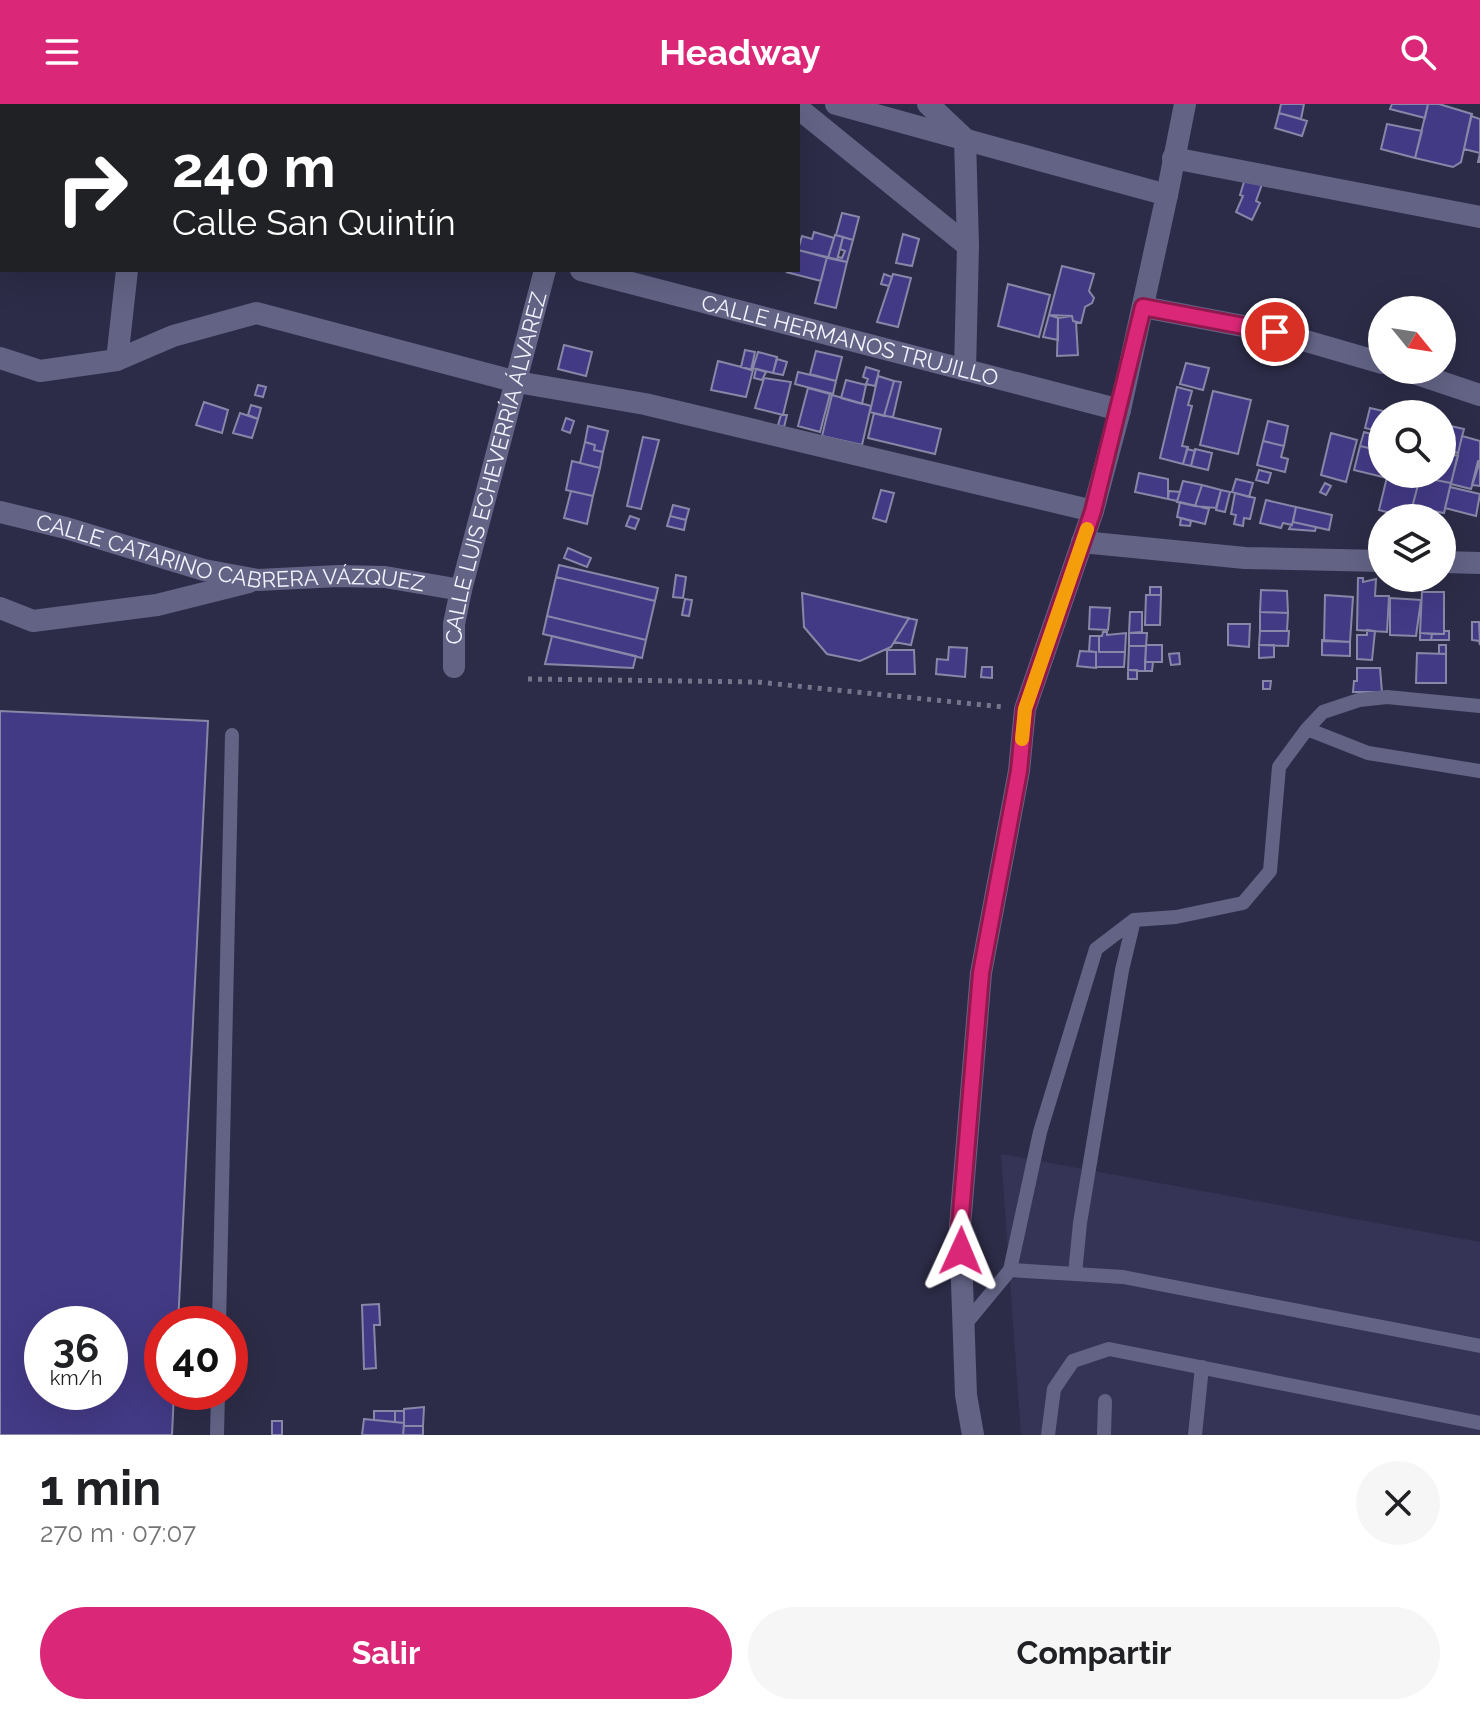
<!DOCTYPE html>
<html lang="es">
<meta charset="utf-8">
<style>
:root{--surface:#fff;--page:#f6f6f6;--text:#202124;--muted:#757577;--accent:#db2777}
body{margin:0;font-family:Raleway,sans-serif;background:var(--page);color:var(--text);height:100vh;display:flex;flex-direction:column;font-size:30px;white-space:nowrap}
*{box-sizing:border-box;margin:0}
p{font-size:26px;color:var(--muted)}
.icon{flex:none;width:44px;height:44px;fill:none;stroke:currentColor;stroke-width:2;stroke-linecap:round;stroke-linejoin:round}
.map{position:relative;height:1331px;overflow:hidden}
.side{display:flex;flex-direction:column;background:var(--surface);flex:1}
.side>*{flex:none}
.guide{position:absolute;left:0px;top:0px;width:800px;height:168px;box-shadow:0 8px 32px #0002;background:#202124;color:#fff;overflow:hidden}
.needle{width:52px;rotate:120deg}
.fabs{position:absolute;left:1368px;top:192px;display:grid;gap:16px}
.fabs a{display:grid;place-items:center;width:88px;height:88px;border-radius:50%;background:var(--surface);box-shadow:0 8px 32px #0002;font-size:40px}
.speed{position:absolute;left:24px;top:1202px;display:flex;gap:16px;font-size:40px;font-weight:700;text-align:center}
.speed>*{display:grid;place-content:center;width:104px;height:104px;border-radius:50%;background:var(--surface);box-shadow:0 8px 32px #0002;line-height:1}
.speed small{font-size:20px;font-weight:400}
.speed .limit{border:12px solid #d22;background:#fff;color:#111}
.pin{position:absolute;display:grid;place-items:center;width:68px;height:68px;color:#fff;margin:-34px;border:4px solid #fff;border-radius:50%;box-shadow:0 2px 8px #0007}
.me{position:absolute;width:88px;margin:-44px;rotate:1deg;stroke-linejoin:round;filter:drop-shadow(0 0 6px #0008)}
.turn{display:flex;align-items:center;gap:28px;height:168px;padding:0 40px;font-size:36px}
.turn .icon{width:104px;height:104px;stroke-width:2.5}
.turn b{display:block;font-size:56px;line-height:68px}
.round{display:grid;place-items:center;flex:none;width:84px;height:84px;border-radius:42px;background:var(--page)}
.summary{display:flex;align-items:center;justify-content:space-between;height:136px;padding:0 40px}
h1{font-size:48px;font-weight:700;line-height:60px}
.button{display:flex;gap:16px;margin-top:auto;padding:16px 40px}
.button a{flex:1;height:92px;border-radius:48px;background:var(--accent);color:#fff;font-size:32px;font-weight:700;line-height:92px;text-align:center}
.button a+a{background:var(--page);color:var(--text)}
header{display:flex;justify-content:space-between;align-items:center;height:104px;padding:0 40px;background:var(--accent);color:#fff;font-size:36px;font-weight:700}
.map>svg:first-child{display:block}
.built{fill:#353456}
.building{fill:#433a86;stroke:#8787a8;stroke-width:2;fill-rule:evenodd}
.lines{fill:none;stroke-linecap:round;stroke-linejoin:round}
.path{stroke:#74748a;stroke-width:5;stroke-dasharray:4 6;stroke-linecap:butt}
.service{stroke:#636386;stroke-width:14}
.minor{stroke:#636386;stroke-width:22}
.tertiary{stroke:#636386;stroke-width:22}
.route-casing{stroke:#8e194d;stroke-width:20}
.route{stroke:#db2777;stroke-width:14}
.slow{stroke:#f59e0b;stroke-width:14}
.labels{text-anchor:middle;stroke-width:7;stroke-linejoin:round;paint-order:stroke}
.street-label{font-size:22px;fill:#f3f3fe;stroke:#2d2c48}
</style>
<header><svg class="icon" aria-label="menu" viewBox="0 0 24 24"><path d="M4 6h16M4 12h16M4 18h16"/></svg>Headway<svg class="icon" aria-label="search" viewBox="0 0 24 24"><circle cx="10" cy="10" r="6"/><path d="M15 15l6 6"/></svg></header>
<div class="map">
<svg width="1480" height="1331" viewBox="0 0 1480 1331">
<rect width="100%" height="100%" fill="#2d2c48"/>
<path class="built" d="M1001 1050 1480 1138V1331H1021Z"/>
<path class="building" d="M250 0H283L250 2Z
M1281 0H1304L1301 15 1279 9Z
M1392 0H1428L1425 14 1390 5Z
M1428 0H1439L1472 10 1461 58 1453 63 1415 54Z
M1279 9 1307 17 1302 32 1275 24Z
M1471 12 1480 15V58H1478L1480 49 1464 45Z
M1387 20 1422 27 1415 54 1381 45Z
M1247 68 1265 72 1256 97 1260 99 1252 116 1236 108 1243 92 1240 91Z
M842 109 859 113 853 136 836 131Z
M814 128 834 134 828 154 798 146 802 132 812 135Z
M903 130 919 135 912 162 896 159Z
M835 131 843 133 837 156 828 154Z
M843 133 853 136 847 158 837 156 838 153 842 154 845 147 840 145Z
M798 146 827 153 821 177 786 168 798 166Z
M827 153 847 158 836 204 815 199Z
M1062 162 1094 170 1089 187 1094 194 1092 199 1085 203 1081 219 1073 217 1072 212 1049 211Z
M884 170 892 173 889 182 881 180Z
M893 170 911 174 898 223 877 218Z
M1008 180 1050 191 1039 233 998 222Z
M1049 211 1058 214V236L1043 233Z
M1072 212 1073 217 1076 218 1078 251 1057 252 1058 214Z
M564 241 592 248 586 272 558 265Z
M745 246 755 248 751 266 741 263Z
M816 247 842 253 836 277 810 270Z
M758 248 777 253 773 269 753 264Z
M777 255 787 258 783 271 773 269Z
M718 257 753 266 746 293 711 286Z
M1186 259 1209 264 1203 286 1180 280Z
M866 263 879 267 875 282 866 280 868 275 863 273Z
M756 265 766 268 762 276 754 274Z
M798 268 836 277 833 290 795 280Z
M878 272 894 277 884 312 870 308Z
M764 274 791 278 783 311 755 304Z
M846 276 866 281 862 300 841 294Z
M894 277 901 278 893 313 884 312Z
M258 281 266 283 263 293 255 291Z
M1177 283 1192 287 1188 301 1192 302 1182 342 1188 343 1183 360 1160 354Z
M808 284 830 290 820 328 798 322Z
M1213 287 1251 296 1238 350 1200 341Z
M832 291 871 302 862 341 822 332Z
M204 298 228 306 222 329 196 321Z
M251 301 261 304 258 315 248 311Z
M1370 304 1396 310H1382V328L1365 324Z
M240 309 258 315 252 334 233 329Z
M874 309 941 325 935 350 868 334Z
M781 311H787L784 323 778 321Z
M566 314 574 317 570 329 562 326Z
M1268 317 1288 322 1284 342 1263 337Z
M1442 320 1464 325 1458 349 1442 345Z
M588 322 608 327 603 348 594 346 595 341 585 338Z
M1364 328 1382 333V347L1360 342Z
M1331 329 1357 336 1346 378 1321 371Z
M1462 332 1480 337V357L1471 385 1451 380Z
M643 333 659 336 641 405 627 402Z
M1263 337 1284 342 1281 353 1288 355 1285 368 1257 361Z
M585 338 595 341 594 346 603 348 600 364 580 359Z
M1360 342 1382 347V370H1388L1387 374 1354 366Z
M1187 345 1195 347 1191 362 1183 360Z
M1195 345 1212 349 1208 366 1191 362Z
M1442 348 1458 352 1451 379 1420 373 1421 370H1442Z
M572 357 600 364 593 392 566 386Z
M1478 357H1480V382L1472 381Z
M1259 366 1271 369 1268 379 1256 376Z
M1139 369 1168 375V395L1135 388Z
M1388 370H1421L1418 381 1387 373Z
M1387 373 1418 381 1409 414 1379 406Z
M1420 373 1451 379 1444 409 1427 406 1425 414 1410 412Z
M1236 375 1253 379 1249 393 1232 388Z
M1183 377 1202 381 1195 402 1177 398Z
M1325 379 1331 382 1326 391 1320 388Z
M1202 381 1221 386 1216 404 1195 402Z
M1450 383 1480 390 1476 412 1445 404Z
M881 386 894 389 886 418 873 414Z
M1221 386 1230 388 1225 408 1216 406Z
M571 387 593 392 587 420 564 414Z
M1169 387 1180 388 1177 397 1168 395Z
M1235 389 1255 394 1250 415 1244 414 1243 422 1234 420 1236 411 1231 410Z
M1266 396 1296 403 1292 421 1283 419 1281 424 1260 419Z
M1180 398 1209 405 1205 420 1177 413Z
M673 401 689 405 686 416 670 412Z
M1296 403 1332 411 1329 426 1293 418Z
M630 412 639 415 635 425 626 422Z
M670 412 686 416 684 426 667 422Z
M1181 414 1191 417 1190 422 1180 421Z
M1293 418 1316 423 1315 427 1289 425Z
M568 444 591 454 587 463 564 454Z
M559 461 658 484 655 497 556 473Z
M676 471 686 473 683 494 673 493Z
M556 473 655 497 646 536 547 512Z
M1358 474H1363V478L1376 475 1375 492H1389L1387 528 1357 526Z
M1150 483H1161V491H1150Z
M1261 486 1287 487 1288 509 1260 508Z
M1422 488H1444V530L1420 529Z
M802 489 903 513 909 514 891 543 860 557 827 550 804 523Z
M1146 491H1161L1160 521H1145Z
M1325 491 1353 493 1350 538 1324 537Z
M1390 494 1421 496 1416 532 1390 531Z
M685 495 692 496 689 512 682 511Z
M1090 503 1110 504 1108 526 1089 525Z
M1130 508H1142V528L1129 529Z
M1260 508 1288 509 1287 527H1260Z
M547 512 646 536 642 554 543 530Z
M903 513 917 516 911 541 894 538 909 514Z
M1472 518H1479L1480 541 1479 537 1472 536Z
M1228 520H1250L1249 543 1228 541Z
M1367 526 1375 527 1372 556 1357 555V531H1367Z
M1260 527H1289L1288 542 1259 541Z
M1444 527H1449V536H1431L1432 530H1444Z
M1103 528H1107V531L1126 529 1125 548H1099V532H1102Z
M1129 529H1147L1146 542H1129Z
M1420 529 1432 530 1431 536H1420Z
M552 532 636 552 633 564 545 560Z
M1090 532H1099V548H1125L1124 563H1096V548L1089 547Z
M1322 536 1350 538V552L1322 551Z
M1146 541H1162V558H1145Z
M1259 541H1274V553L1259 554Z
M1439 541H1446V550H1439Z
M1129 542H1146L1145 567 1128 566Z
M949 543 967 544 965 573 936 570 937 555 948 556Z
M887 546H914L915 570H887Z
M1080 547 1096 548V564L1077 562Z
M1179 549 1180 560 1171 561 1169 550Z
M1417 549 1446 550V579H1416Z
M1145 558H1153L1152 567H1145Z
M982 563H992V574L981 573Z
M1357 564H1380L1382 588H1353L1354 577H1357Z
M1128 566H1137V575H1128Z
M1263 577H1271L1270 585H1263Z
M0 607 208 617 178 1220H162V1288H174L172 1331H0ZM42 1220H110V1288H42Z
M379 1200 380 1221H374L376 1264 364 1265 362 1201Z
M424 1303 423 1322H404V1305Z
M374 1307H395V1318L374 1316Z
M395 1307H404V1319L395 1318Z
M364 1315 404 1319 403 1331H362Z
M272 1317H282V1331H272Z
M404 1322H423V1331H403Z"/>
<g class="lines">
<path class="path" d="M528 575 757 578 1004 603"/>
<path class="service" d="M1307 625 1368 649 1480 667
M1134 816 1122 866 1080 1119 1075 1170 1123 1173 1480 1242
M1010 1166 1075 1170
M219 1220 232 631
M963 1223 1010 1166 1040 1028 1096 845 1134 816 1176 813 1243 799 1270 767 1279 663 1307 625 1323 608 1359 596 1387 593 1480 602
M217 1331 218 1288
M1048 1331 1054 1285 1073 1257 1109 1245 1480 1319
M1104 1331 1105 1297
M1195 1331 1202 1263"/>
<g class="minor">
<path d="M928 0 965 35 968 142 965 266"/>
<path d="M579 2 580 0"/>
<path d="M798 4 968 142"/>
<path d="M1173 54 1480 113"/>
<path d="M1167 91 1185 0"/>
<path id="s1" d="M581 166 1120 306"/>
<path d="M1143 203 1275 228 1382 259"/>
<path d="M0 254 40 267 117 256 173 232 256 209 517 278 645 300 1093 407"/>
<path d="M117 256 127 166"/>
<path d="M1405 266 1480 291"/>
<path id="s2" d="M0 408 66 424 204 466 258 476 338 472 385 473 461 486"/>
<path d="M1082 438 1245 454 1382 457"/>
<path d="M1442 458 1480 459"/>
<path d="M0 504 33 517 157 501 249 478"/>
<path id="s3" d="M454 563V520L461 486 545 166"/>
</g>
<path class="tertiary" d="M836 0 1167 91 1120 306 1093 407 1025 605 1019 667 981 869 960 1122 966 1291 973 1331"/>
</g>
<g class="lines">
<g class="route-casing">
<path id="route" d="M961 1147 960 1122 981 869 1019 667 1025 605 1093 407 1143 203 1275 228"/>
</g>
<use href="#route" class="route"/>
<path class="slow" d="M1022 635 1025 605 1087 425"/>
</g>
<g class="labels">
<g class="street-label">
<text dy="8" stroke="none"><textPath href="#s1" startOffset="278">CALLE HERMANOS TRUJILLO</textPath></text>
<text dy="8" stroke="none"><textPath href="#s3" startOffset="204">CALLE LUIS ECHEVERRÍA ÁLVAREZ</textPath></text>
<text dy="8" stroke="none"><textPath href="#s2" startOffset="236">CALLE CATARINO CABRERA VÁZQUEZ</textPath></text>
</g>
</g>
</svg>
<div class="fabs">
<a><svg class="needle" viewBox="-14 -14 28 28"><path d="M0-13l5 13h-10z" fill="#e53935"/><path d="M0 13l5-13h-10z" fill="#757577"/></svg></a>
<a><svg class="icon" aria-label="search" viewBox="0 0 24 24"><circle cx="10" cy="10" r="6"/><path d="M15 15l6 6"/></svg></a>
<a><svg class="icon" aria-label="layers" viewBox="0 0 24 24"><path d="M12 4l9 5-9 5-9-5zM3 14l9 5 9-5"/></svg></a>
</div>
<div class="speed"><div>36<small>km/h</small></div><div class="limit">40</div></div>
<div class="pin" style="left:1275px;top:228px;background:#d93025"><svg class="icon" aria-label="arrive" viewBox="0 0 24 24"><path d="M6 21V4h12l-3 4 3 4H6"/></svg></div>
<svg class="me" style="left:961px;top:1147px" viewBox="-20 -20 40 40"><path d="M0-17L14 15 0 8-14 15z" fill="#db2777" stroke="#fff" stroke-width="4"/></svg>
<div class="guide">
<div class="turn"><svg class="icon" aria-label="right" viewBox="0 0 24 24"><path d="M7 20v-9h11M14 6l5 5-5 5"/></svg><div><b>240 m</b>Calle San Quintín</div></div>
</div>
</div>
<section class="side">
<div class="summary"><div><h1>1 min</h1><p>270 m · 07:07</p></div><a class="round"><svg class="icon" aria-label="close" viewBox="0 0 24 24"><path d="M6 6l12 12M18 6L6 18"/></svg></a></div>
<div class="button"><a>Salir</a><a>Compartir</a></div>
</section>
